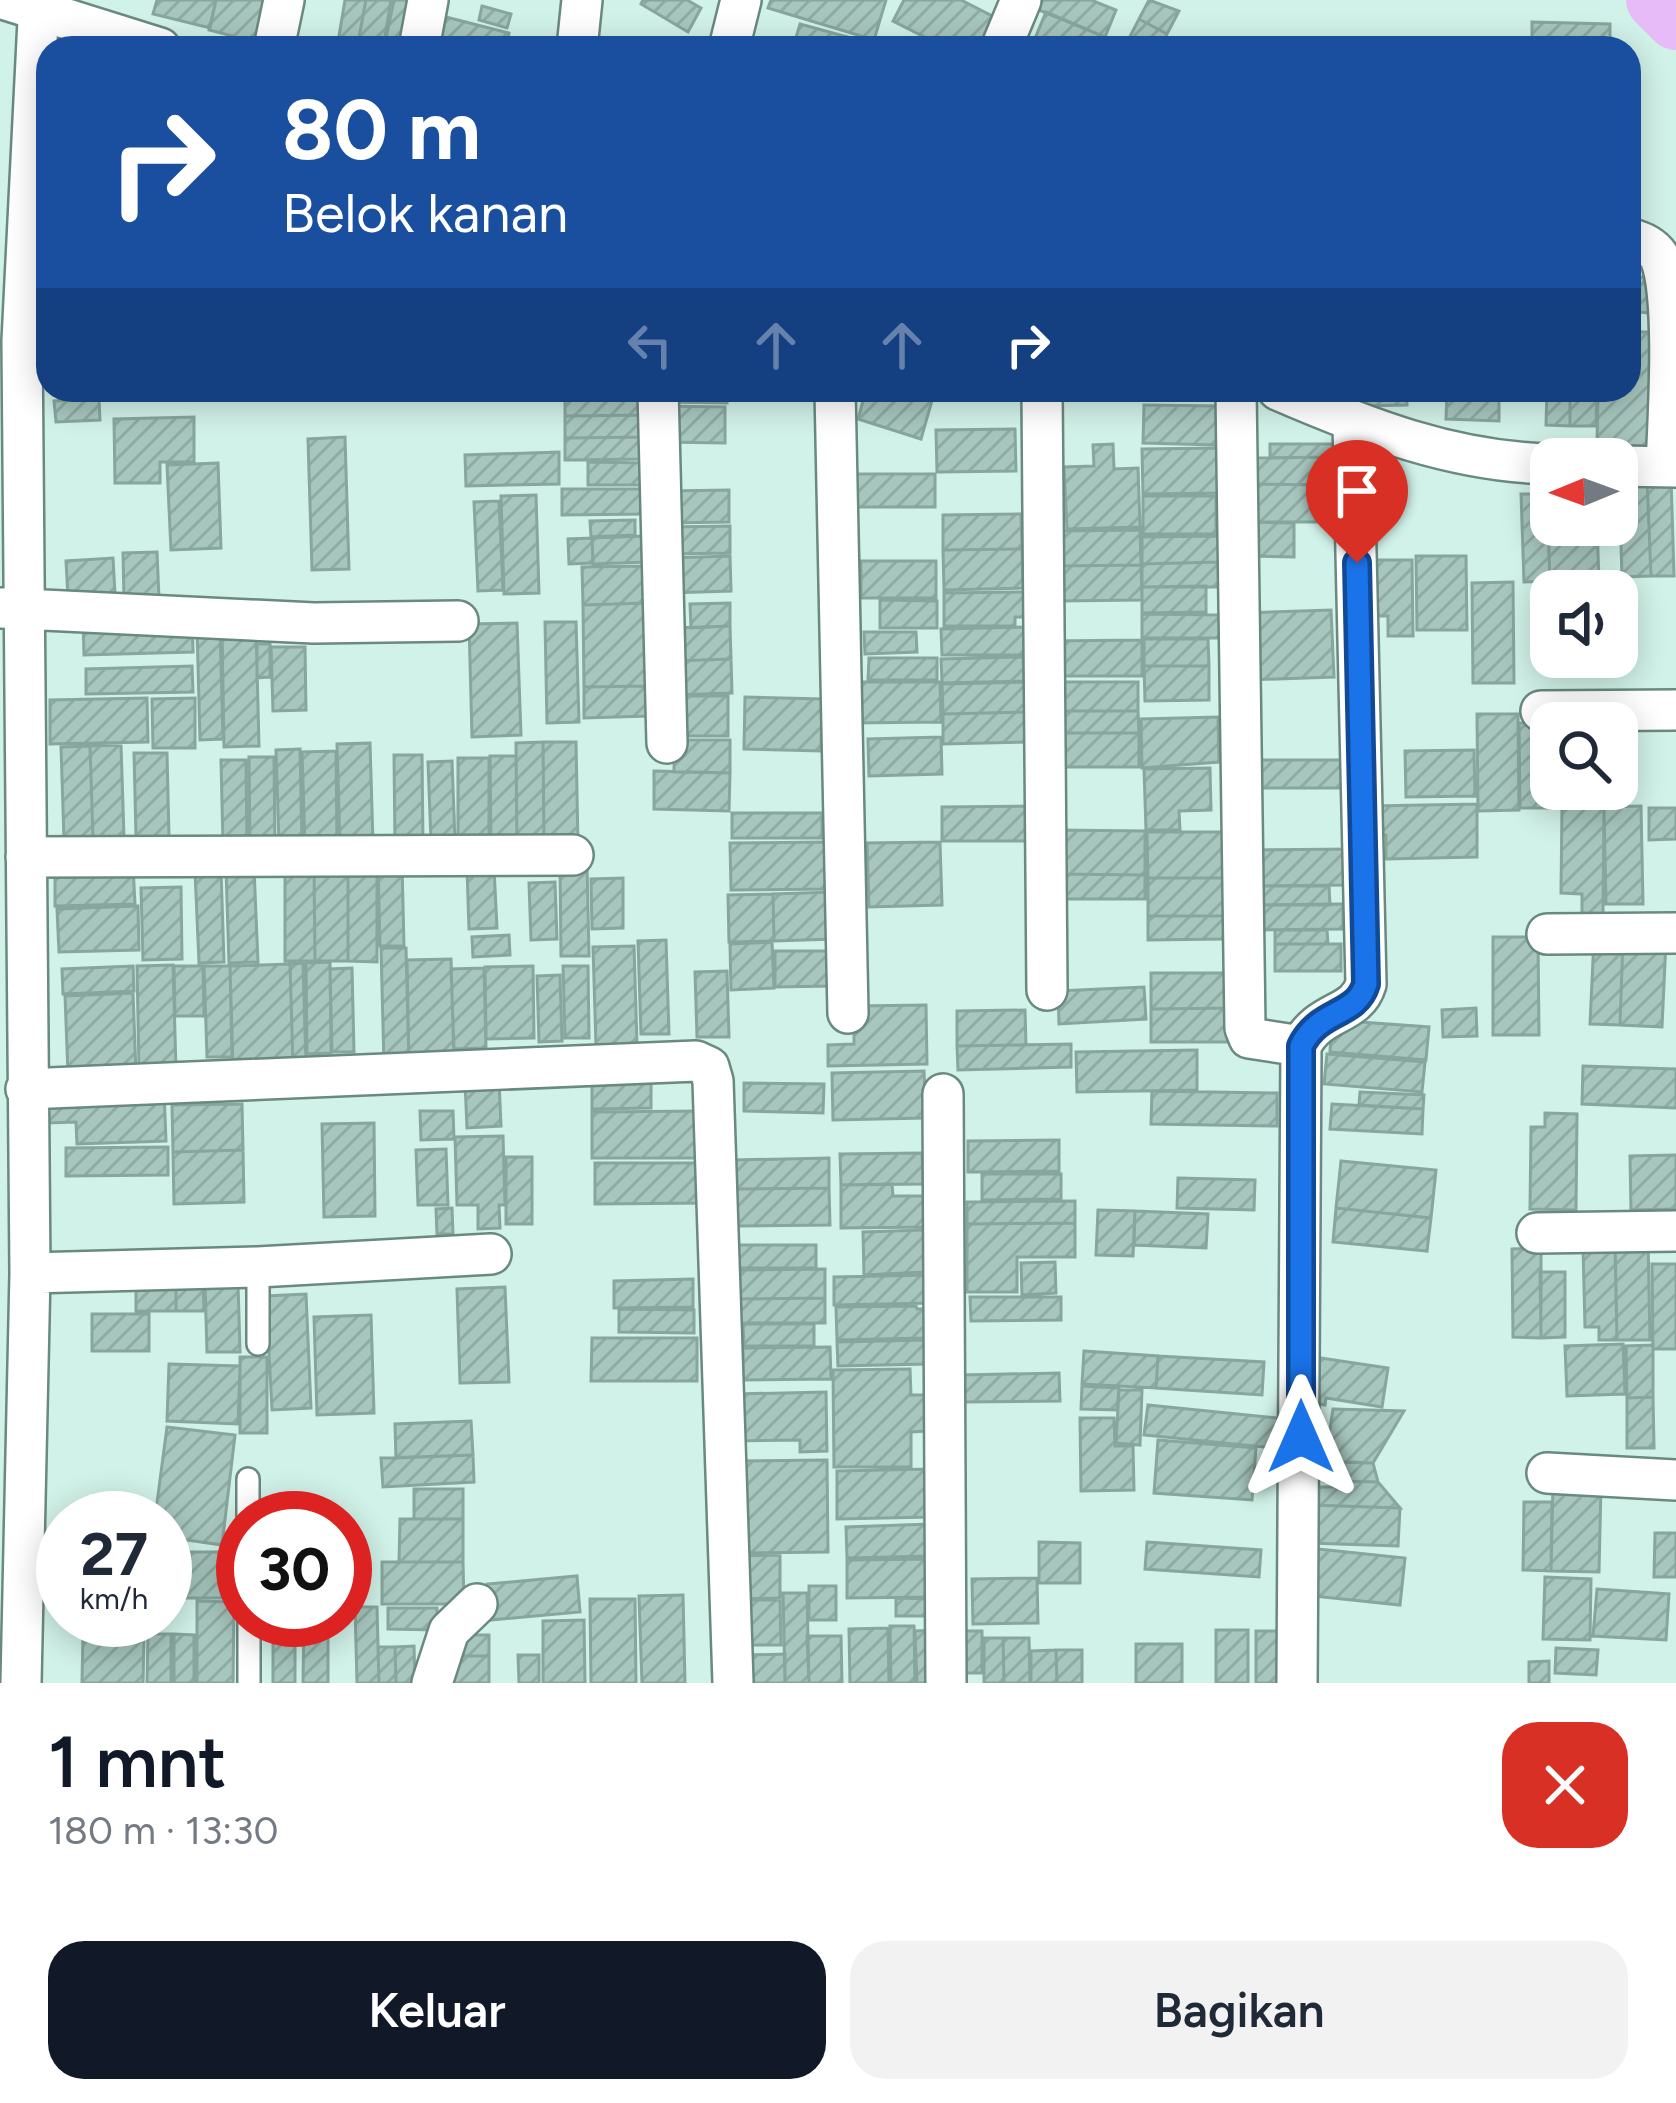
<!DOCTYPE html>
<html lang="id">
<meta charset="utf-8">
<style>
:root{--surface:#fff;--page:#f2f2f3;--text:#1f2937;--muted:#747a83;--accent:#111827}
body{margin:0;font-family:Figtree,sans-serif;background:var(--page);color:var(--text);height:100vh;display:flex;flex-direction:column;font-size:45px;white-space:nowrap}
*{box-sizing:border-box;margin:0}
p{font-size:39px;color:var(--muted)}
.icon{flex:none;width:66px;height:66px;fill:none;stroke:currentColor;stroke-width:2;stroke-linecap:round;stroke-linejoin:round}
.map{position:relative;height:1683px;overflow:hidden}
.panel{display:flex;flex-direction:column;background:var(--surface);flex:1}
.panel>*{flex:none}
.hud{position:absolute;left:36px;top:36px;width:1605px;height:366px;border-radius:36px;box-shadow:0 6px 30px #0003;background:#1a4fa0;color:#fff;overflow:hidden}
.needle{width:78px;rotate:269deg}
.fabs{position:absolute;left:1530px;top:438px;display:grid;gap:24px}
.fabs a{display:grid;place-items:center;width:108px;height:108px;border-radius:24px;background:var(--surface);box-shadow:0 6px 30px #0003;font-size:60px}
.speed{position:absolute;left:36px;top:1491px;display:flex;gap:24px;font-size:60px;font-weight:700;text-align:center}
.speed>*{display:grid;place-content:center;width:156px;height:156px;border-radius:50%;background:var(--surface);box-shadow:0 6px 30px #0003;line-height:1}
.speed small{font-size:30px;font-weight:400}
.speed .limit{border:18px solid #d22;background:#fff;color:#111}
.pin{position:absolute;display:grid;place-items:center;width:102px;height:102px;color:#fff;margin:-123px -51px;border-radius:50% 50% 50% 0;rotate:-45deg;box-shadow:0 0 12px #0007}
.pin .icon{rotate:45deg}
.me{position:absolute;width:132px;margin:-66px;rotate:0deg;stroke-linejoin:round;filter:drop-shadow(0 0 9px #0008)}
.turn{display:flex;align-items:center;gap:42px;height:252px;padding:0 48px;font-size:54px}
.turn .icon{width:156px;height:156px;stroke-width:2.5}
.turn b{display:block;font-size:84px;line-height:102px}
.lanes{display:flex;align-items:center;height:114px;padding:0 48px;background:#0003;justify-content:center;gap:60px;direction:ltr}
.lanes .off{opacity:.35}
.round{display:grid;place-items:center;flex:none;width:126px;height:126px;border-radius:36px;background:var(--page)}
.overview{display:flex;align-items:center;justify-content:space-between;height:204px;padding:0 48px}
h1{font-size:72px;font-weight:600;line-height:90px;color:var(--accent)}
.cta{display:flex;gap:24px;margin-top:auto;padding:24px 48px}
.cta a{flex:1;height:138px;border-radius:36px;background:var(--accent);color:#fff;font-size:48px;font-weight:600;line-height:138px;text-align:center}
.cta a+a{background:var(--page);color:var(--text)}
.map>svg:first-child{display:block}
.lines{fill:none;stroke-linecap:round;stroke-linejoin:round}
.river{stroke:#e6bbf8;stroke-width:60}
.building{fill:url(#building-hatch);stroke:#87a69d;stroke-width:3}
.service-casing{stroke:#6a8980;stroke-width:26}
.minor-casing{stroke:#6a8980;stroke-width:44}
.service{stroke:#fff;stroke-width:21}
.minor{stroke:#fff;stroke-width:39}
.route-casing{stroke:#114b97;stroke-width:30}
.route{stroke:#1a73e8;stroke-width:21}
</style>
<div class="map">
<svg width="1676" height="1683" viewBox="0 0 1676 1683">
<defs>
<pattern id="building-hatch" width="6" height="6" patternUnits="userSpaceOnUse" patternTransform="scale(3)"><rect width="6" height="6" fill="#a7c7be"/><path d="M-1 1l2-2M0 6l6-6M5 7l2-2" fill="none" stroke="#8faba3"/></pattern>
</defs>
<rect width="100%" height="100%" fill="#d1f2e8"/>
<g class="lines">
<path class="river" d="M1656 0 1676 20"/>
</g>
<path class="building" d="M157 0H216L210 28 153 14Z
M216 0H276L264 48 231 45 233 36 209 30Z
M345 0H366L357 48H337Z
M366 0H391L383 48H357Z
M394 0H419L410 48H384Z
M643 0H687L701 8 688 32 641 4Z
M771 0H886L874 40 768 8Z
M904 0H961L998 19 983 48H946L893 21Z
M1039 0H1091L1116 10 1105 37 1036 9Z
M1149 0 1179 11 1167 34 1139 19Z
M482 6 511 14 507 28 479 20Z
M1046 12 1105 37 1101 48H1052L1034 41Z
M438 15 509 33 506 48H430Z
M1139 19 1167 34 1160 48H1124Z
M1532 22 1610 24V48H1532Z
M800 24 866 42 864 48H793Z
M1629 276 1652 278 1649 313 1629 311Z
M1629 332H1651L1649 446 1597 445 1598 390H1629Z
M575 390H644L645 396 575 397Z
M664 390H727V403L664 402Z
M866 390H935L921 439 858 419Z
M1363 390H1406L1407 405 1363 406Z
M1447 390H1499V421L1446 419Z
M1547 390H1570V426L1546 425Z
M1570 390H1597L1596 426H1570Z
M649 397V415L565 416V398Z
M99 398 100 420 56 422 54 401Z
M1144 405 1218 406 1216 445 1143 443Z
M662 406 725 407V443L662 442Z
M649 415V437L565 438V416Z
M194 417V462H160V483H115L114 419Z
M1015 429 1016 471 937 472 936 430Z
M345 437 349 569 312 570 308 439Z
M649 437 650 459 565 460V438Z
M1113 444 1114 469 1138 468 1140 527 1067 529 1064 467 1094 466 1093 445Z
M1270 444H1335L1334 457 1270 458Z
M1220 448 1221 493 1143 494 1142 449Z
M559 452V484L466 486 465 455Z
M1334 457V485L1245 484V458Z
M588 462 646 463V485H588Z
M218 463 221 548 171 550 167 465Z
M1546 472H1551V525H1597L1599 580 1550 581Z
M852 474H935V507H852Z
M1671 477 1674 576H1651L1647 478Z
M1647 478 1651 576 1622 577 1619 479Z
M1245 484 1334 485V522H1245Z
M562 489H645V514L562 515Z
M729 490V522L669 523 668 491Z
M1521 494H1547L1550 581 1524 582Z
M536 495 539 593 504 594 501 496Z
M1143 496H1216V534H1143Z
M499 501 503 590 478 591 474 502Z
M1021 514 1022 549 943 550V515Z
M635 520V535L591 537 590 521Z
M1245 522 1294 523V557L1245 556Z
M730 526V553L669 554 668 527Z
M1140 530 1141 565 1058 566 1057 531Z
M646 536 647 562 593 564 592 538Z
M1219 536V562L1142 564V537Z
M592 538 593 563 569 564 568 539Z
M1022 549 1023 588 944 590 943 550Z
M157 552 159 598 124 599 123 553Z
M730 556 731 591 669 593 668 558Z
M1416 556H1466L1467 630H1417Z
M113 558 115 594 68 597 66 561Z
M1375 560H1412L1413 636H1388V616H1376Z
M861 561H936V598H861Z
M1219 562V587H1142V564Z
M1141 565 1142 600 1058 601V566Z
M647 566 648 603 583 605 582 567Z
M1513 582 1514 683H1473L1472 583Z
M1206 586V612L1142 613V587Z
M1026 592 1027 617H1015V626H944V593Z
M880 600 937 601V628H880Z
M648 603V686L584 687 583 605Z
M730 603V626L691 628 690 604Z
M1331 610 1334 677 1245 680 1244 613Z
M1142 614 1222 615 1223 638H1142Z
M192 619 193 652 84 655 83 621Z
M545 622H576L579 722 547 723Z
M517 623 521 735 472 737 469 624Z
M730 626 731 659 674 661 673 628Z
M256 627 259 746 224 747 222 628Z
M1024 627V655H942L941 629Z
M197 628H220L223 739 200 740Z
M864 632H916L917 652 865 654Z
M1144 639H1208L1209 666H1144Z
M1142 640V676H1049L1048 641Z
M257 644H270V677L257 678Z
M271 647H305L306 710 273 711Z
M1023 657 1024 681 942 683 941 659Z
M869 658H937V680H868Z
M731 659 732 693 675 695 674 661Z
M192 666 193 692 86 694V669Z
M1144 666H1209V700L1145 701Z
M850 682H940L941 722 850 723Z
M1027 682 1028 712 943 714 942 684Z
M1052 682H1138V711H1053Z
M648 686 649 716 584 718V687Z
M678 696H728V736H677Z
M745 697 822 699 821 751 744 749Z
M147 698 148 742 50 744V700Z
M195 698V748H153L152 699Z
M1053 711H1138L1139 733H1053Z
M1028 712V742L943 744V714Z
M1477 714H1518L1519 810 1478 811Z
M1218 717 1219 762 1142 768 1141 719Z
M1519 723H1551V789H1557V808H1520Z
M1053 733H1139V767H1053Z
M941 737 942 774 869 776 868 739Z
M674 740H730V773L674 772Z
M543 742H576L578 844H544Z
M543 742 544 844H517L516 743Z
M370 743 373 843 340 845 337 744Z
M121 745 124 838 93 839 90 746Z
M90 746 93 839 64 840 61 747Z
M300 749 302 844H279L276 750Z
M1474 750 1475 796 1406 797 1405 751Z
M336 751 337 844 305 845 302 752Z
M134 753H167L169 837H136Z
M394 755H422L423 844 395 845Z
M490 756H516L517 844 491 845Z
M249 757H274L275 845H250Z
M458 758H489V840H458Z
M221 760H246L247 846 223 845Z
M1258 760H1344L1343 788H1258Z
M452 761 455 840 431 841 428 762Z
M1210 768 1211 810 1179 811 1180 830H1146L1144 769Z
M654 771 730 773 729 811 654 809Z
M1560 789H1591V802H1560Z
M1477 804V857L1386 859V835L1372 836V806Z
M1030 806V841H942V807Z
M1562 806H1604L1603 914 1582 913V894L1561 893Z
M1641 806 1643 904H1606L1604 807Z
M1649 808H1676V839L1649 840Z
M732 813H822V838H732Z
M1056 830 1145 831V875L1056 874Z
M1147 832H1223V878H1148Z
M826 842 827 889 731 890 730 843Z
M940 842 942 905 869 907 867 843Z
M1353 849V885L1254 886V850Z
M402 864 404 946H380L378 865Z
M587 864 589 956H561L560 865Z
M285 865H314L315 961H285Z
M314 865H348V961H315Z
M348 865H377V962L348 961Z
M133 866 135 904 55 906V868Z
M254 868 258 962 229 963 226 869Z
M494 868 497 928 469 929 467 869Z
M221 870 224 962 199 963 195 871Z
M1056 874 1145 875V899H1056Z
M623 878V928L592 929 591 879Z
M1148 878H1223L1224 916H1148Z
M555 882 557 939 531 940 529 883Z
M1254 886H1329L1330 905H1254Z
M181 887 182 959 143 960 141 888Z
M833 892 834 939 774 941 773 894Z
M773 894 774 941 729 942 728 895Z
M1343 904V929L1254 930V905Z
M138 906 139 950 59 952 57 909Z
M1148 916H1224V939L1148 940Z
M1275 930H1327L1328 944H1275Z
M509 935 510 955 473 957 472 937Z
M1493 937H1538L1539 1035H1493Z
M1594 938 1623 939 1620 1025 1590 1024Z
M1623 939 1666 941 1662 1027 1620 1025Z
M666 940 669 1034H641L638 941Z
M772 942 774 988 731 990 730 944Z
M1275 944H1341V971H1275Z
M634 946 637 1045 596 1046 593 947Z
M381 948H406L409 1064 384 1065Z
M775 951H831L832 986 775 987Z
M451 959 454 1063 409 1064 407 960Z
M330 962 331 1053 307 1054 306 963Z
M303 963 306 1066H293L290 964Z
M290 964 293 1066 233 1068 230 966Z
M173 965 176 1069 139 1070 137 966Z
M133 966 134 991 63 994 62 969Z
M174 966H203L204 1016H175Z
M204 966H230L232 1057H207Z
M533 966 534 1038 486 1039 485 967Z
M563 966H588L589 1038H565Z
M352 968 354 1052H332L330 969Z
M484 968 486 1048 454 1049 451 969Z
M727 971 729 1037H697L695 972Z
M1151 973H1234V1008L1151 1009Z
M560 975 562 1041 539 1042 537 976Z
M1144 987 1146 1019 1059 1024 1058 991Z
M133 993 136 1073 68 1075 65 996Z
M926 1005 927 1064 828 1066V1045L854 1044V1006Z
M1234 1008V1042H1151V1009Z
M1476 1008 1477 1036 1443 1037 1442 1010Z
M1025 1010 1026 1045 957 1046V1011Z
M1332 1020 1429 1027 1426 1060 1330 1052Z
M1071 1044V1067L958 1070 957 1046Z
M1197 1050V1090L1077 1092 1076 1052Z
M1327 1054 1425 1062 1422 1092 1324 1084Z
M1583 1066 1676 1069V1108L1582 1104Z
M924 1071 926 1118 833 1120 832 1073Z
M651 1074V1108L592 1109V1075Z
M499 1080 501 1126 467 1128 465 1082Z
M744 1083 824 1084 823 1113 744 1111Z
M164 1091 166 1141 77 1144 76 1122 47 1123 46 1094Z
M1152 1091 1277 1093V1126L1151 1124Z
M1360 1092 1424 1095 1423 1109 1359 1105Z
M242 1104 243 1150 173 1152 172 1105Z
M1332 1104 1423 1109 1422 1134 1330 1129Z
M420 1111H453L454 1139 421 1140Z
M702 1111V1158H592V1112Z
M1545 1113 1577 1114 1576 1210 1530 1209 1531 1127H1545Z
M374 1123 375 1216 324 1217 322 1124Z
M503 1136 505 1205H499L500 1228 478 1229V1205H457L455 1137Z
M1059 1140V1171L968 1172V1141Z
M168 1147V1175L66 1176V1148Z
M446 1149 448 1205H418L416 1150Z
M243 1150 244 1202 174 1204 173 1152Z
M922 1153 923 1184 841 1185 840 1154Z
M1676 1155V1209L1631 1210 1630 1156Z
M506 1157H532V1224H506Z
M829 1158V1188L735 1189 734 1160Z
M1341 1161 1436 1170 1431 1218 1336 1208Z
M595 1163H706V1203L595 1204Z
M982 1174H1061V1199L982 1200Z
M1178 1178 1255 1180 1254 1210 1177 1208Z
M892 1184 893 1196H929V1227L841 1228V1185Z
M829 1188 830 1225 736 1226 735 1189Z
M1075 1201V1223L967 1224V1202Z
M452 1208 453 1234H437L436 1209Z
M1336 1208 1431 1218 1427 1251 1333 1242Z
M1098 1210 1135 1211 1133 1256 1096 1255Z
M1135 1211 1208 1214 1206 1248 1134 1245Z
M1075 1223V1257H1017V1292H967V1224Z
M924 1230 925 1272 864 1275 863 1232Z
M1615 1238H1648L1650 1340H1617Z
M738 1245H816V1268H739Z
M1615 1247 1617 1340H1599V1327H1585L1583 1248Z
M1541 1248V1338L1513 1337 1512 1249Z
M1055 1262 1056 1293 1022 1295 1021 1263Z
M1652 1264H1676V1349H1653Z
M825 1269V1298L732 1299V1270Z
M1540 1272H1565V1337L1541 1338Z
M136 1274H176V1311H136Z
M176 1274H203L204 1311H176Z
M932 1275V1303L834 1305V1277Z
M693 1279V1307L614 1308V1281Z
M238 1283 240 1352H207L205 1284Z
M505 1287 509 1382 460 1383 457 1289Z
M306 1294 311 1408 272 1410 266 1296Z
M970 1297H1061V1320L971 1321Z
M825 1298V1323H732V1299Z
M916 1306 917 1309H924L925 1338 837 1340 836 1307Z
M619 1309 694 1310V1333L619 1332Z
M92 1314H149V1351H92Z
M371 1315 374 1413 317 1415 314 1317Z
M743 1324H814V1346H744Z
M592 1338H697V1381H591Z
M927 1340V1364L838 1366 837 1342Z
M1623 1344 1625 1394 1567 1396 1565 1346Z
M1653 1345V1397L1627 1398 1626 1346Z
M830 1347 831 1379 743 1380V1348Z
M1084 1351 1158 1356 1156 1388 1082 1384Z
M1158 1356 1264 1362 1262 1395 1156 1388Z
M240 1357H267V1433H240Z
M1314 1357 1388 1368 1382 1407 1326 1398 1325 1405 1307 1402Z
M169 1364 240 1366 238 1424 167 1421Z
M910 1369 911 1395H925V1431L911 1432V1467H834L833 1370Z
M1059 1373 1060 1401 963 1402 962 1375Z
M1082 1386 1119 1388 1117 1410 1081 1409Z
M1119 1390H1142L1140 1445 1116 1443Z
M826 1392 827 1451 800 1452V1440L736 1441 735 1394Z
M1653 1397 1654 1448H1627V1398Z
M1148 1405 1287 1419 1284 1449 1144 1435Z
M1333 1409 1404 1411 1373 1463 1325 1461Z
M1080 1418H1114L1115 1446H1133L1134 1490 1081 1491Z
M471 1421 473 1455 396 1458 395 1424Z
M167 1427 235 1435 222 1545 165 1537V1518H155Z
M1158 1440 1256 1448 1252 1500 1154 1493Z
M473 1455 474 1482 383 1487 381 1458Z
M827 1460 828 1552 737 1553 736 1461Z
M1325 1462 1373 1463 1378 1482 1325 1481Z
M931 1469V1517L837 1519V1471Z
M1338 1481 1378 1482 1400 1508 1310 1505 1311 1487H1339Z
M1553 1485 1601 1486 1599 1572 1551 1571Z
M414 1489H463V1519H414Z
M1524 1502H1552L1551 1571 1523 1570Z
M1310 1505 1400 1508 1398 1546 1309 1543Z
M400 1519H463V1562H399Z
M930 1524V1556L847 1558 846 1527Z
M1655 1533H1676V1577H1654Z
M1039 1542 1080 1543V1583H1039Z
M1147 1542 1261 1550 1259 1577 1145 1569Z
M1318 1549 1405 1558 1400 1605 1313 1596Z
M165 1552H231V1598H165Z
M780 1555V1598L736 1599V1556Z
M937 1559V1597L847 1598V1560Z
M382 1562H463L464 1604H382Z
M577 1576 580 1612 490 1620 487 1584Z
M1545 1577 1591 1579 1590 1640 1543 1639Z
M1037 1578 1038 1623 973 1624 972 1579Z
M809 1586H836V1620H809Z
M1597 1589 1669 1594 1666 1640 1593 1636Z
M783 1593H807L809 1683H785Z
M683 1595 685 1683H642L639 1596Z
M896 1598 933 1599V1616H896Z
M590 1599H635L636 1683H591Z
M739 1600H780L781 1645H739Z
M197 1601 234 1602 233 1683H197Z
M355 1607H377L379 1683H357Z
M388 1608H437V1630L388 1629Z
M304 1620H328V1683H303Z
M584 1620 585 1683H543V1621Z
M890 1626H914L915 1683H891Z
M888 1628 889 1683H850L849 1629Z
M939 1630 941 1683H917L915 1631Z
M1216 1630H1248V1683H1216Z
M956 1631H982V1673H956Z
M1256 1631H1290L1289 1683H1256Z
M273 1633H295V1683H273Z
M148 1634H171V1683H147Z
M174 1634 194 1635V1683H174Z
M83 1635 144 1636 143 1683H82Z
M449 1635H489V1656H449Z
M807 1636H841L842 1683H809Z
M984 1638H1003L1004 1683H984Z
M1003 1638H1029L1030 1683H1004Z
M1136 1644H1182V1683H1136Z
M414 1646 415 1683H396L395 1647Z
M378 1647H395L396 1683H379Z
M1556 1648 1598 1650 1596 1675 1555 1673Z
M1056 1650H1082V1683H1057Z
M1056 1650 1057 1683H1031V1651Z
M785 1654V1683H751L750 1655Z
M518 1655H539V1683H519Z
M449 1656H489V1683H449Z
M1549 1661V1683H1529V1662Z"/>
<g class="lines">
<g class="service-casing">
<path id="service" d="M258 1344V1267
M248 1479V1518
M249 1620V1683"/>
</g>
<g class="minor-casing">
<path id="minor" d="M6 0 160 48
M274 48 284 0
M419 48 428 0
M577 48 582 0
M729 48 741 0
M1001 48 1021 0
M1629 238C1642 242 1653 246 1660 258 1676 299 1668 418 1666 467
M658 390 667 743
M835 390 848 1013
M1042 390 1047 990
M1236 390 1245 1028 1249 1038 1301 1046
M1278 390C1366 428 1453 462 1551 464
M1617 466 1676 467
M2 608 314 623 458 621
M1541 711 1676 710
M26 857 573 855
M1547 934 1676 933
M26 1089 696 1061 709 1067 713 1081 733 1683
M943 1094 946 1683
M1537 1233 1676 1231
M30 1273 258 1267 491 1254
M1547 1473 1676 1480
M21 1683 30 1273 22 341 39 0
M432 1683 449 1631 477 1604
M1297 1683 1301 1046C1319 1009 1356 1017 1366 984L1353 423"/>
</g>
<use href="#service" class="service"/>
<use href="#minor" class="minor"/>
</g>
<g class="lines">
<g class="route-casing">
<path id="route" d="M1301 1437V1046C1319 1009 1356 1017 1366 984L1357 563"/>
</g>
<use href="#route" class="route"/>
</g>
</svg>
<div class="fabs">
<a><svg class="needle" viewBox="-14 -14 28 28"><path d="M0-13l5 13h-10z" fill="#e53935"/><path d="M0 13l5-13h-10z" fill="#747a83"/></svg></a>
<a><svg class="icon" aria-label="sound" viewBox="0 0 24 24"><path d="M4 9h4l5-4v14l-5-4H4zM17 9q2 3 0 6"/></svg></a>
<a><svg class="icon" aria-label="search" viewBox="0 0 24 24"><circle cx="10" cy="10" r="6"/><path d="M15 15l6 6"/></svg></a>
</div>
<div class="speed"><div>27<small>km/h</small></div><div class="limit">30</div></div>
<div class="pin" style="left:1357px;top:563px;background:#d93025"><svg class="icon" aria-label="arrive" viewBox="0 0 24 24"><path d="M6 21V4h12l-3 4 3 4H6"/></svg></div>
<svg class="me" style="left:1301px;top:1437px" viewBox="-20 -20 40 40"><path d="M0-17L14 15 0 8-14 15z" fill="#1a73e8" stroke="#fff" stroke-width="4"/></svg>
<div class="hud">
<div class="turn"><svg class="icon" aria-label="right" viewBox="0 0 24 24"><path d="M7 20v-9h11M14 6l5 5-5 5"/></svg><div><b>80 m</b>Belok kanan</div></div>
<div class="lanes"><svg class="icon off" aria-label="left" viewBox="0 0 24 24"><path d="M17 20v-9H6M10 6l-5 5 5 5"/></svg><svg class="icon off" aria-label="ahead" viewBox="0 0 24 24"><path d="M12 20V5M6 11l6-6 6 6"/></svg><svg class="icon off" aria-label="ahead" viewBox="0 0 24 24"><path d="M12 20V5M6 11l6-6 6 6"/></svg><svg class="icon" aria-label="right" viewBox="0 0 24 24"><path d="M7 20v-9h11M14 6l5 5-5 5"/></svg></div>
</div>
</div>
<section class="panel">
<div class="overview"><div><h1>1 mnt</h1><p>180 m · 13:30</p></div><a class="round" style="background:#d93025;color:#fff"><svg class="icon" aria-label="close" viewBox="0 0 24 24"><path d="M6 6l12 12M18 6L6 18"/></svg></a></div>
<div class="cta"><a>Keluar</a><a>Bagikan</a></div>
</section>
